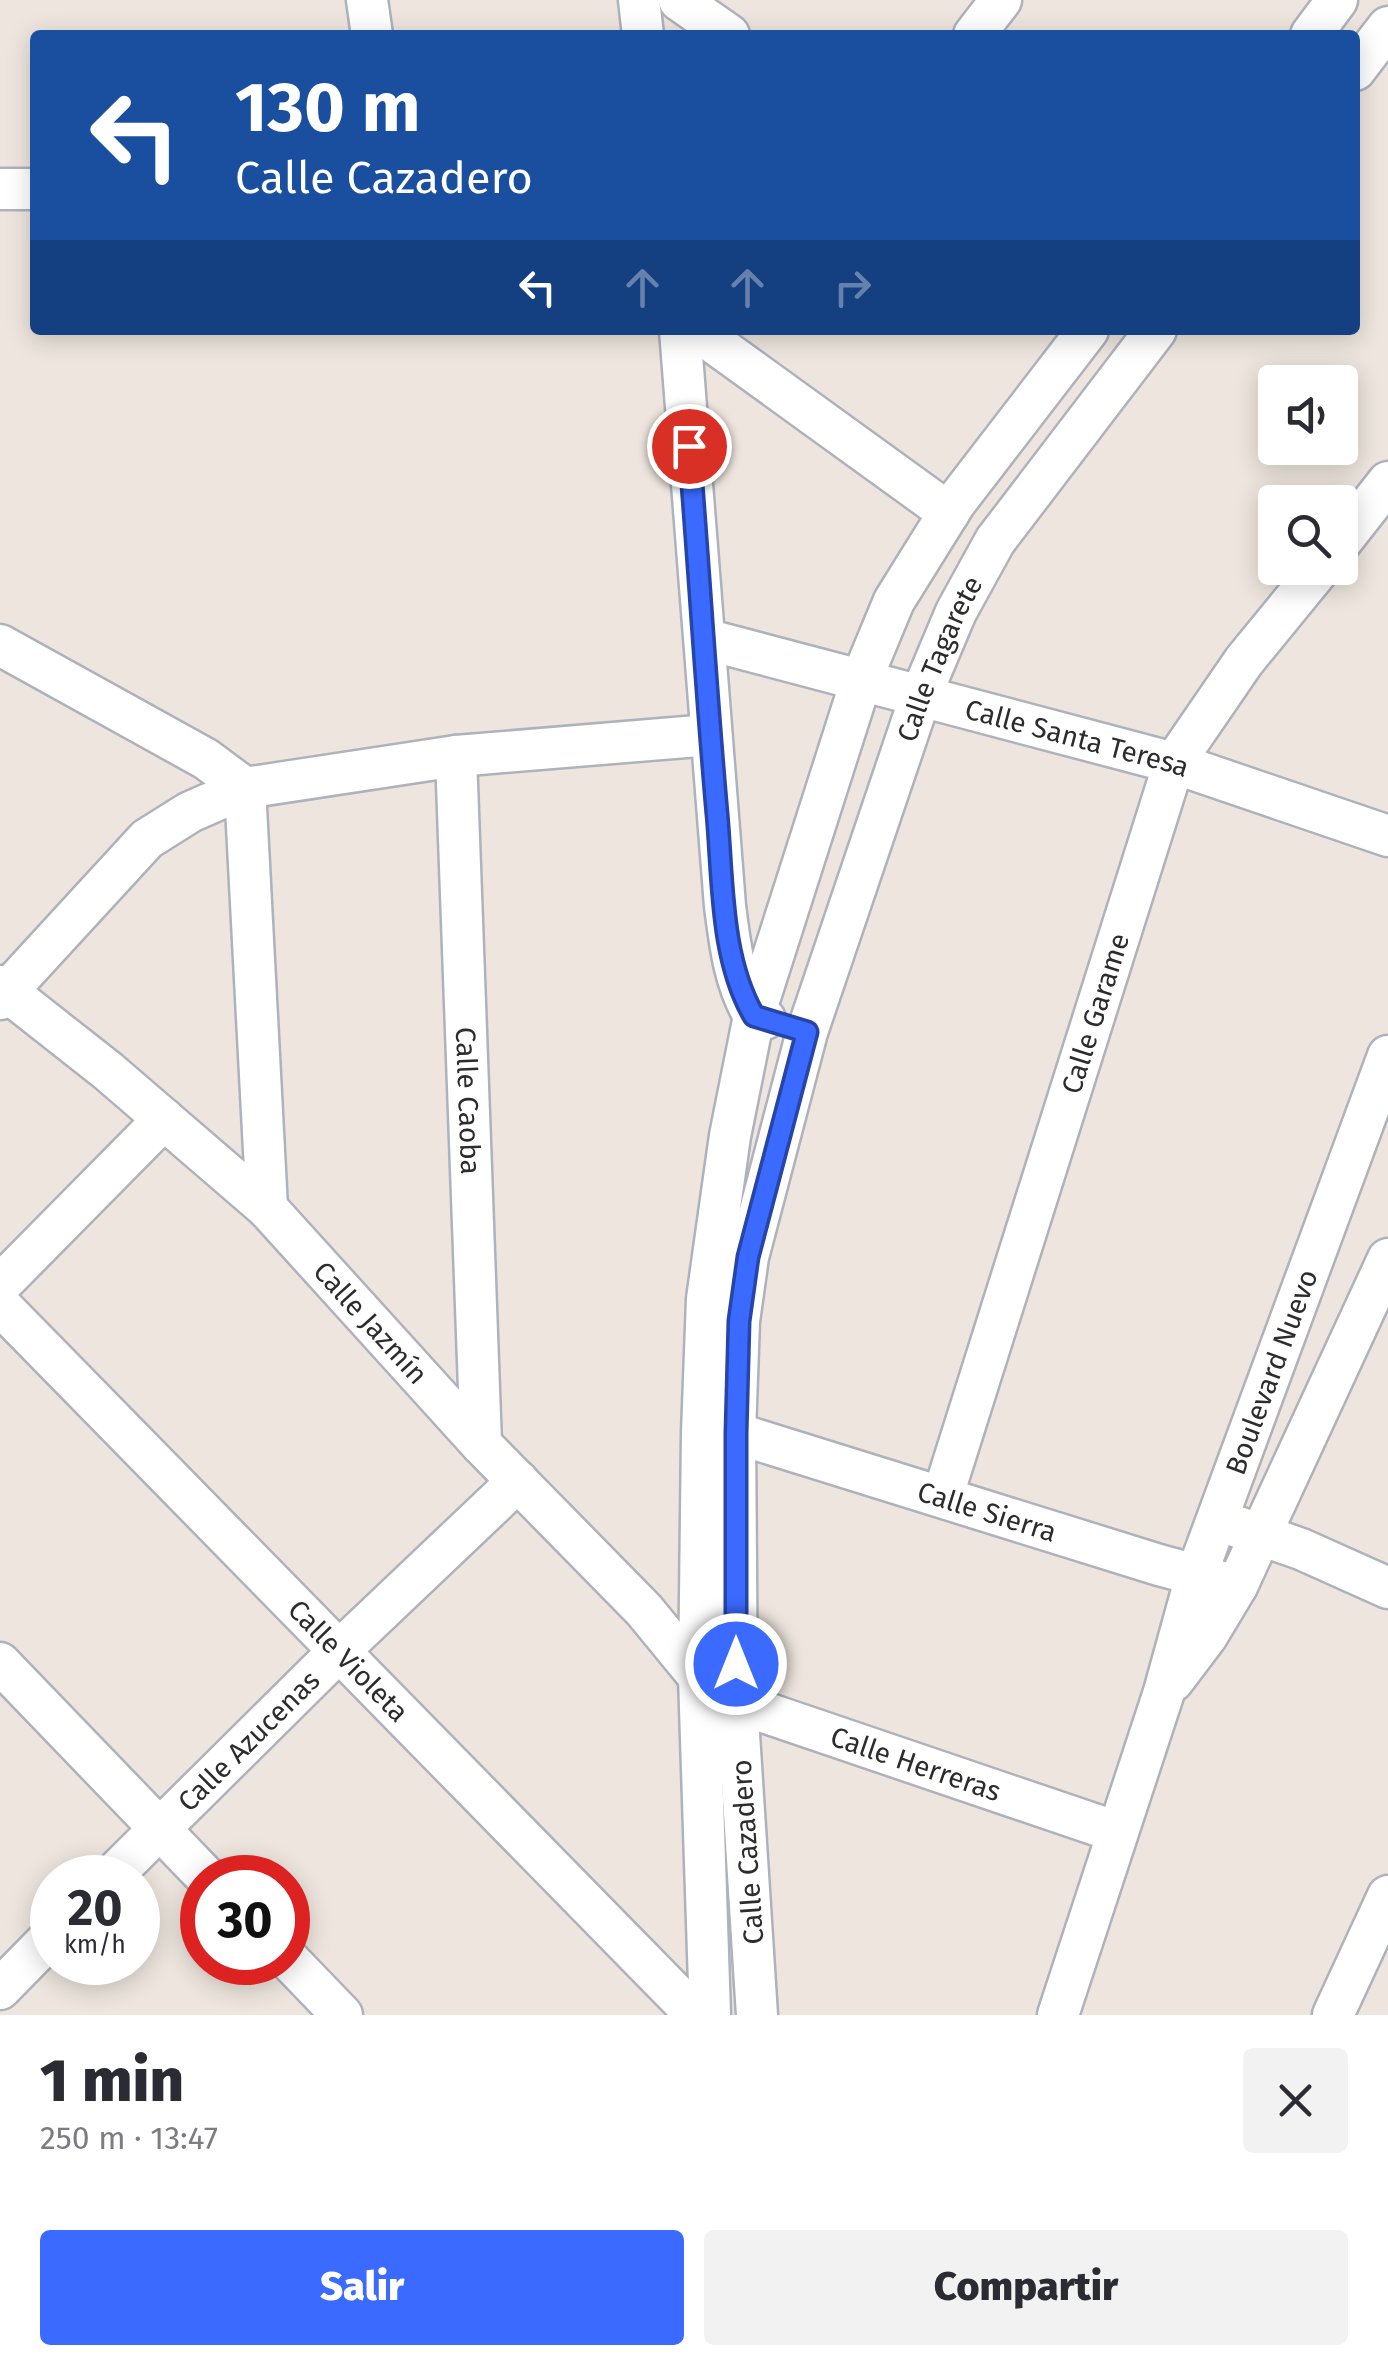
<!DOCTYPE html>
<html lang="es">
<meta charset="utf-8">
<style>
:root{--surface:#fff;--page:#f2f2f3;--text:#2b2b33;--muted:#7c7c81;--accent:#3a6aff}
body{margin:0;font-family:"Fira Sans",sans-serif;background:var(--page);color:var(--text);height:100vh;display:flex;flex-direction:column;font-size:38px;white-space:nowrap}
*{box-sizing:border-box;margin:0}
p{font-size:32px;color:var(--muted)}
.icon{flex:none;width:55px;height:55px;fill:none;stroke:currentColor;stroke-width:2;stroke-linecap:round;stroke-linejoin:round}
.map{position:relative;height:2015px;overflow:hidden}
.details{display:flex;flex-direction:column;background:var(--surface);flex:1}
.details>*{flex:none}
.banner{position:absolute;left:30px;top:30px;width:1330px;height:305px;border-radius:10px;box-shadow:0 5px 25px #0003;background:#1a4fa0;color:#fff;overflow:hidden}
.buttons{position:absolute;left:1258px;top:365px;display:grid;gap:20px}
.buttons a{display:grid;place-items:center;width:100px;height:100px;border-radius:10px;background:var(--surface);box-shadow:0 5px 25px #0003;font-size:50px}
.speed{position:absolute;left:30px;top:1855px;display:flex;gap:20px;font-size:50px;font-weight:700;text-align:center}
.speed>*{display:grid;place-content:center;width:130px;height:130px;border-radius:50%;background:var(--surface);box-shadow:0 5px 25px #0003;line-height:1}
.speed small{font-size:25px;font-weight:400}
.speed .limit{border:15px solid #d22;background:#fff;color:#111}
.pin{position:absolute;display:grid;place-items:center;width:85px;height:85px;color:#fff;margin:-42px;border:5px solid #fff;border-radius:50%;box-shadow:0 2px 10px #0007}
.me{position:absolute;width:110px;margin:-55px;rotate:0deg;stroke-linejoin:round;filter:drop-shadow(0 0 8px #0008)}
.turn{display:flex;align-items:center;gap:35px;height:210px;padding:0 40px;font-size:45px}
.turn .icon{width:130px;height:130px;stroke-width:2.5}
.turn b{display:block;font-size:70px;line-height:85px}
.lanes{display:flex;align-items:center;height:95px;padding:0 40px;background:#0003;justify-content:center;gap:50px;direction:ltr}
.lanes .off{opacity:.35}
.round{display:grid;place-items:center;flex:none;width:105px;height:105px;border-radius:10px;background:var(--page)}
.headline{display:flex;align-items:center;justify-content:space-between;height:170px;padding:0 40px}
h1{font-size:60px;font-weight:800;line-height:75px}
.cta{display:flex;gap:20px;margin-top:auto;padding:20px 40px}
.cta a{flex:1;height:115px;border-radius:10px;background:var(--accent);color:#fff;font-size:40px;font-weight:800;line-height:115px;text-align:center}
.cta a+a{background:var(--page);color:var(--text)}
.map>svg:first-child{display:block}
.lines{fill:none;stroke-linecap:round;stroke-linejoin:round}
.minor-casing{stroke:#aeb2bc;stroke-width:45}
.minor{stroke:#fff;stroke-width:40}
.route-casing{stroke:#2645a6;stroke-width:25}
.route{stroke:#3a6aff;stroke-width:18}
.labels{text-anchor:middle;stroke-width:8;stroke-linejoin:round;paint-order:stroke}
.street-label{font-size:28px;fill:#2c2c2c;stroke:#fff}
</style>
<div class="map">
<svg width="1388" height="2015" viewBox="0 0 1388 2015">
<rect width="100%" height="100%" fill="#eee6de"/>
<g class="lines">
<g class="minor-casing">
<g id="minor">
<path d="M367 0 372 35"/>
<path d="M639 0 643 35"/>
<path d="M679 0 729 35"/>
<path d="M974 35 1001 0"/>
<path d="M1311 35 1337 0"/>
<path d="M1355 70 1388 27"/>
<path d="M0 189H35"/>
<path d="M680 330 725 906C730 945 734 982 754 1016L765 1019"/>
<path d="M696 330 949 513"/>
<path d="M1340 543 1388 482"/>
<path id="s1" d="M705 639 1174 763 1388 836"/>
<path d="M0 645 206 759 245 788 267 1208"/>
<path id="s2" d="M456 756 481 1444"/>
<path id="s3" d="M0 986 108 1071 267 1208 481 1444 644 1610 699 1677 737 1703 1117 1832"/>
<path d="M0 999 147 839 190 812 245 788 456 756 710 735"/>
<path d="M0 1285 164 1119"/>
<path id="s4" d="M0 1305 696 2015"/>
<path id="s5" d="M711 1433H735L1159 1565 1237 1586"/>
<path id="s6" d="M943 1495 1174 763 1244 661 1320 568"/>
<path d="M1235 1526 1301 1549 1388 1588"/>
<path d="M0 1663 207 1878"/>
<path d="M1173 1681 1207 1636 1237 1586 1388 1259"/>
<path id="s7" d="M110 1878 339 1651 518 1481"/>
<path d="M288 1959 342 2015"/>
<path d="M0 1989 52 1936"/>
<path d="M710 2015 699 1677 702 1433 707 1299 730 1136 754 1016 862 678 894 601 955 503 1088 330"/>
<path id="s8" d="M757 2015 737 1703 735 1433 739 1321 748 1257 807 1032 921 695 956 612 995 541 1156 330"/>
<path id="s9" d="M1058 2015 1164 1692 1196 1576 1388 1056"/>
<path d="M1333 2015 1388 1896"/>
</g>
</g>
<use href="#minor" class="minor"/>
</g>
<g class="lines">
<g class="route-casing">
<path id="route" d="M689 446C699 568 706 691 717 814 723 879 720 958 754 1016L807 1032 748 1257 739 1321 736 1433V1664"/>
</g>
<use href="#route" class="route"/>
</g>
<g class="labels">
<g class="street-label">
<text dy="10" stroke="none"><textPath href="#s8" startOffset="1388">Calle Tagarete</textPath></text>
<text dy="10" stroke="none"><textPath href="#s1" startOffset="385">Calle Santa Teresa</textPath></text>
<text dy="10" stroke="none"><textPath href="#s6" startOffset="505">Calle Garame</textPath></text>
<text dy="10" stroke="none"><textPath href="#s2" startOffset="345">Calle Caoba</textPath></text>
<text dy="10" stroke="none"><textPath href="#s3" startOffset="502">Calle Jazmín</textPath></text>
<text dy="10" stroke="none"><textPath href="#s9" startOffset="678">Boulevard Nuevo</textPath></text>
<text dy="10" stroke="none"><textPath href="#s5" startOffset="288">Calle Sierra</textPath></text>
<text dy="10" stroke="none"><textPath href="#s4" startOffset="498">Calle Violeta</textPath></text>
<text dy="10" stroke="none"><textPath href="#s7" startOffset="195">Calle Azucenas</textPath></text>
<text dy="10" stroke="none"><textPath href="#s3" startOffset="1220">Calle Herreras</textPath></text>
<text transform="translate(747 1852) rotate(-94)" y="10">Calle Cazadero</text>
</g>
</g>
</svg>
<div class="buttons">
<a><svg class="icon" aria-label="sound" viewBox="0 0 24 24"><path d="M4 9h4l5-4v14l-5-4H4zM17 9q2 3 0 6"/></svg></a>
<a><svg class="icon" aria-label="search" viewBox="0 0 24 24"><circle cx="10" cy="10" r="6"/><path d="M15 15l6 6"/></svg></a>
</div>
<div class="speed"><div>20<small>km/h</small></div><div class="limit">30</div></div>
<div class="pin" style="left:689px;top:446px;background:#d93025"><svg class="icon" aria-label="arrive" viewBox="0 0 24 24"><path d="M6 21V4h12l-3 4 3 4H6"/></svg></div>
<svg class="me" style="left:736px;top:1664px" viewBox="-20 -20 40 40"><circle r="17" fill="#3a6aff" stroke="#fff" stroke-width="3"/><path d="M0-11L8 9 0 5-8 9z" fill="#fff"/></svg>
<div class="banner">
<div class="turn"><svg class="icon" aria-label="left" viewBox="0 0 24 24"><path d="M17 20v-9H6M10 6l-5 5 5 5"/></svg><div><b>130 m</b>Calle Cazadero</div></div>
<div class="lanes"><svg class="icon" aria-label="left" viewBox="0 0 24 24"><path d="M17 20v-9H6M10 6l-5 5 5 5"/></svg><svg class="icon off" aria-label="ahead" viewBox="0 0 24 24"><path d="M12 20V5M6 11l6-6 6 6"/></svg><svg class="icon off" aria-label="ahead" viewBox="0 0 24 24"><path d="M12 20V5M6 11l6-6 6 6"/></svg><svg class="icon off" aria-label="right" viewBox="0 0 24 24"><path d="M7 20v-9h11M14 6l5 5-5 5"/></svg></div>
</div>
</div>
<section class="details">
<div class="headline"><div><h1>1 min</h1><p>250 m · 13:47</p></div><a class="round"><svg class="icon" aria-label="close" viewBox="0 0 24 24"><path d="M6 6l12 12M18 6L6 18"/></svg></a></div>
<div class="cta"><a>Salir</a><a>Compartir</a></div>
</section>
